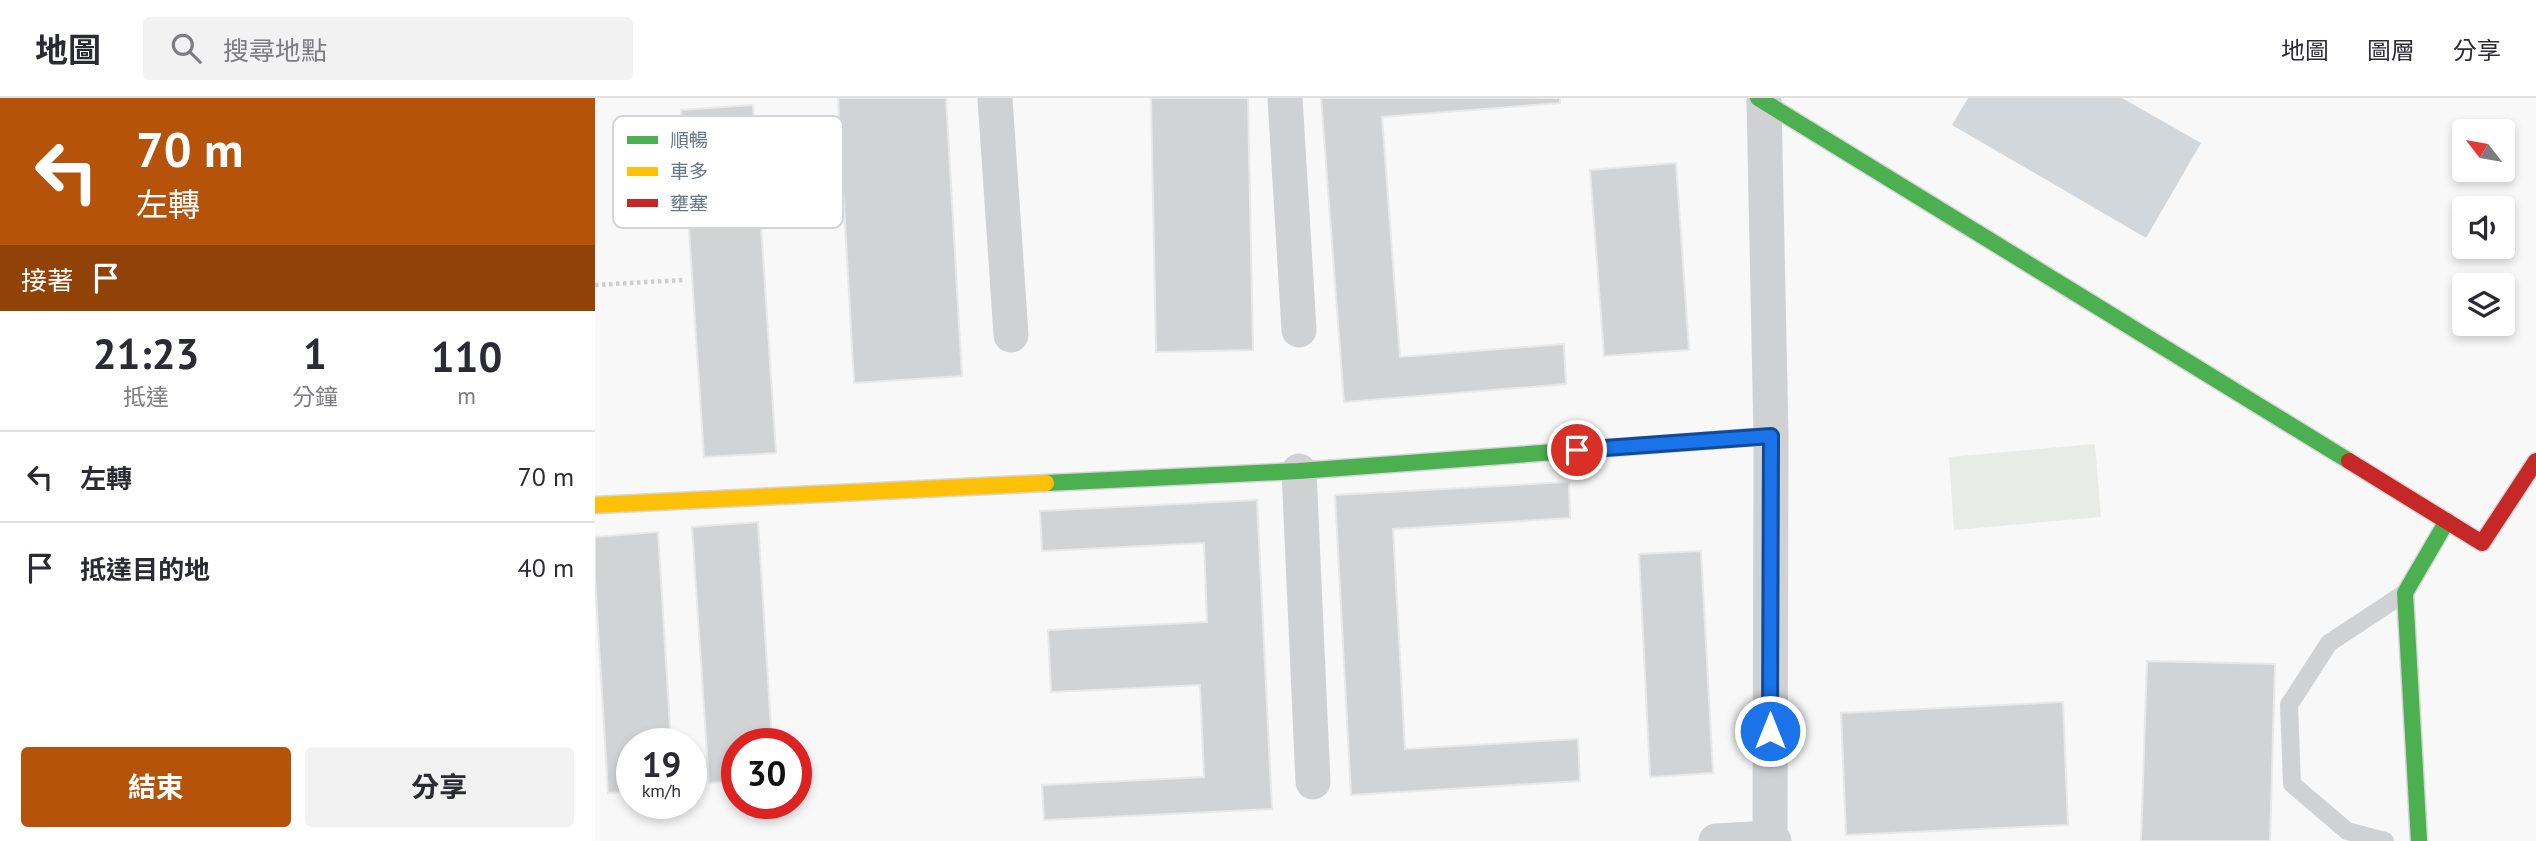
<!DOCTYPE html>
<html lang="zh-TW">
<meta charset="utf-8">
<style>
:root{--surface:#fff;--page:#f2f2f3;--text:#2b2b33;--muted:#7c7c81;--line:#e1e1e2;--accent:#b45309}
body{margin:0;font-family:"PT Sans","Noto Sans TC",sans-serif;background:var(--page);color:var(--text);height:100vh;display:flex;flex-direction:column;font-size:26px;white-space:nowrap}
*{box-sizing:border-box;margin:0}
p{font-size:23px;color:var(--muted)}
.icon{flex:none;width:38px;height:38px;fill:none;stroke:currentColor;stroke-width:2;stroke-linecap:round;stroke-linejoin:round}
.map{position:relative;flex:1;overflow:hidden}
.details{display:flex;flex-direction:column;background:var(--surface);width:595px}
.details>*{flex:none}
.guide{background:#b45309;color:#fff;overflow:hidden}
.needle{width:46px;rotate:301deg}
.fabs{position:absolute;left:1857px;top:21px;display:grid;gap:14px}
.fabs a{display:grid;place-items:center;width:63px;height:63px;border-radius:7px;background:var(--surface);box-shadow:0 4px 10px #0003;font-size:35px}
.speed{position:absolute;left:21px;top:630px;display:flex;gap:14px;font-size:35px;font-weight:700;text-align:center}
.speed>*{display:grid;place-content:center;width:91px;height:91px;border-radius:50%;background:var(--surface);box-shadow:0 4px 10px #0003;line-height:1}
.speed small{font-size:18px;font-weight:400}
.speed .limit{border:10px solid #d22;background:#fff;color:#111}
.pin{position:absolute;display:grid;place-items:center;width:60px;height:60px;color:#fff;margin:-30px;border:4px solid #fff;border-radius:50%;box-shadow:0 2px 7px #0007}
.me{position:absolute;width:77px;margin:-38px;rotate:0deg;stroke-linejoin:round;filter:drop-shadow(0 0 5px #0008)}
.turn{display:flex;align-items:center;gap:24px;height:147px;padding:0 21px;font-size:32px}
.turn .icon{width:91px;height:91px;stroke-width:2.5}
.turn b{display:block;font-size:49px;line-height:60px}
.then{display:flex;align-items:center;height:66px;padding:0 21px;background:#0003;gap:14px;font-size:26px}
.eta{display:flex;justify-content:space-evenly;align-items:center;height:119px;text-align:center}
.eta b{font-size:42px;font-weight:700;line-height:49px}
.primary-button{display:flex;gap:14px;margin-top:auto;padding:14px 21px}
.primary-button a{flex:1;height:80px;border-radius:7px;background:var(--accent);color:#fff;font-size:28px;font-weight:700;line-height:80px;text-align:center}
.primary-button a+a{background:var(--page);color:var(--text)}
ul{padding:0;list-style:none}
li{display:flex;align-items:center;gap:21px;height:91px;padding:0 21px;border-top:2px solid var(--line)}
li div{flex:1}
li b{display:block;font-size:26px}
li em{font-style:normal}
header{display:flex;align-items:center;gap:42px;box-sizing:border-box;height:98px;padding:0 35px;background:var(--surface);border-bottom:2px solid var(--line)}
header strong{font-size:33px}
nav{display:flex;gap:38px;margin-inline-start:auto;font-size:24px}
.search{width:490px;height:63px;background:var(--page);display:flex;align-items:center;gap:18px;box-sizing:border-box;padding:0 24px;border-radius:7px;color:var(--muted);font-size:26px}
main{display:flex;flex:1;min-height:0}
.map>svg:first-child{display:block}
.pitch{fill:#e8ebe6}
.water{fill:#d1d7db}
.building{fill:#d2d3d4;stroke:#e8e8e8;stroke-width:2}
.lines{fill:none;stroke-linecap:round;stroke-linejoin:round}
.fast-casing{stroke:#d5d6d7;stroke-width:19}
.slow-casing{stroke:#d5d6d7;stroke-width:19}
.jam-casing{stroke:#d5d6d7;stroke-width:19}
.path{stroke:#cececf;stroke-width:4.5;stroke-dasharray:3.5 3.5;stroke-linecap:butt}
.lane{stroke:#d0d1d3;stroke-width:18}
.street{stroke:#d0d1d3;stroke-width:35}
.fast{stroke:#4caf50;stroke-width:16}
.slow{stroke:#ffc107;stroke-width:16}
.jam{stroke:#c62828;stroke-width:16}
.route-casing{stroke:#114b97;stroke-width:18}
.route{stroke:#1a73e8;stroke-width:12}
.key{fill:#fff;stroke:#d2d6db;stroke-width:2}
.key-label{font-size:19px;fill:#687788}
</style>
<header>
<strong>地圖</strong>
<div class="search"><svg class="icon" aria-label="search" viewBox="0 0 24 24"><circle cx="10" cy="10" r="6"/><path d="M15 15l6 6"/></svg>搜尋地點</div>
<nav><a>地圖</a><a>圖層</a><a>分享</a></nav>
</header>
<main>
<section class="details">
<div class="guide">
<div class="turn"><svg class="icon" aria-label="left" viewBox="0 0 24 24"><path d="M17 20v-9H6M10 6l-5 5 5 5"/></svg><div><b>70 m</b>左轉</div></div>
<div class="then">接著<svg class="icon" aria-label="arrive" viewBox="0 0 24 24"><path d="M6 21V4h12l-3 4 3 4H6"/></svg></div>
</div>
<div class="eta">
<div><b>21:23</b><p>抵達</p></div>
<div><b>1</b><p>分鐘</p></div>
<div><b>110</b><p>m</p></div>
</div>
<ul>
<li><svg class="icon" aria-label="left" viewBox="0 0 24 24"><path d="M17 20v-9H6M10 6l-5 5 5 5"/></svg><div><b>左轉</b></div><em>70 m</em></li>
<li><svg class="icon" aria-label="arrive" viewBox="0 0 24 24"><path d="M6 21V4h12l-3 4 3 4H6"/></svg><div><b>抵達目的地</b></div><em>40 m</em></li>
</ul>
<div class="primary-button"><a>結束</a><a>分享</a></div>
</section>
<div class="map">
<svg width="1941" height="743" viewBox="0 0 1941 743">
<rect width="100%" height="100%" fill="#f8f8f8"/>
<path class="pitch" d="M1500 346 1506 419 1359 432 1354 359Z"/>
<path class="water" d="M1373 0H1527L1606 45 1551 140 1357 27Z"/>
<path class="building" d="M243 0H351L367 278 259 285Z
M556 0H653L658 252 561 254Z
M726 0H965V5L787 19 805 259 969 246 971 286 749 304Z
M158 7 181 355 109 359 86 12Z
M1081 65 1094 252 1009 258 995 72Z
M974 384 975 420 798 431 810 651 983 641 985 683 756 697 740 397Z
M662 402 677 711 449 722 447 687 609 679 605 587 456 594 453 532 612 524 609 445 447 453 445 413Z
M163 424 177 646H142V683L114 685 97 429Z
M63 434 76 646H37V694L13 695 0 480V439Z
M1106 453 1118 675 1055 679 1044 456Z
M1552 563 1680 566 1675 743H1546Z
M1468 604 1473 727 1251 737 1246 615Z"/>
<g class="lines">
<g class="fast-casing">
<path id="fast" d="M1163 0 1754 363
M451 385 704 373 1176 338
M1824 743 1810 495 1852 423"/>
</g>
<g class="slow-casing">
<path id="slow" d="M0 407 451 385"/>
</g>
<g class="jam-casing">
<path id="jam" d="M1754 363 1887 445 1941 363"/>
</g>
<path class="path" d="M0 187 88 182"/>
<path class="lane" d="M1790 743 1752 733 1697 686 1694 607 1734 545 1810 495"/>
<path class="street" d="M400 0 416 237
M690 0 704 232
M1169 3 1176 338 1175 740 1179 743
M704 373 718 684
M1121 743 1175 740"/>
<use href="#fast" class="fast"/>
<use href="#slow" class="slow"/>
<use href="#jam" class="jam"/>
</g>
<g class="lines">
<g class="route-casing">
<path id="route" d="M982 352 1176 338 1175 633"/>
</g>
<use href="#route" class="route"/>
</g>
<rect x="18" y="18" width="230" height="112" rx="10" class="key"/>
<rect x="32" y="38" width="31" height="8" fill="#4caf50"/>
<rect x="32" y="69" width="31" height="9" fill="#ffc107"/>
<rect x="32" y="101" width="31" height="8" fill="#c62828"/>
<g class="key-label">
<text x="75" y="49">順暢</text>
<text x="75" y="80">車多</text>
<text x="75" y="112">壅塞</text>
</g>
</svg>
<div class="fabs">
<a><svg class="needle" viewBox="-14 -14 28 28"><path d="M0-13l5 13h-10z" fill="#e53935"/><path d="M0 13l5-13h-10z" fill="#7c7c81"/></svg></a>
<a><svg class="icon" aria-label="sound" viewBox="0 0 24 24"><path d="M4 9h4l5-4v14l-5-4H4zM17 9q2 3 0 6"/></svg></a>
<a><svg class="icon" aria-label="layers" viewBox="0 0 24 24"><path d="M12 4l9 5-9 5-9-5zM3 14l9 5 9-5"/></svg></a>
</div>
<div class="speed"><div>19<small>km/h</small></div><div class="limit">30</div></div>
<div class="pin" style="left:982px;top:352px;background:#d93025"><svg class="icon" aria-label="arrive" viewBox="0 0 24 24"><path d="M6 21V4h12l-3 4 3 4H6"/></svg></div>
<svg class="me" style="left:1175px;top:633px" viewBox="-20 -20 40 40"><circle r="17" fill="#1a73e8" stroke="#fff" stroke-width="3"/><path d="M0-11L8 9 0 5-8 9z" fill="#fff"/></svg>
</div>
</main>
